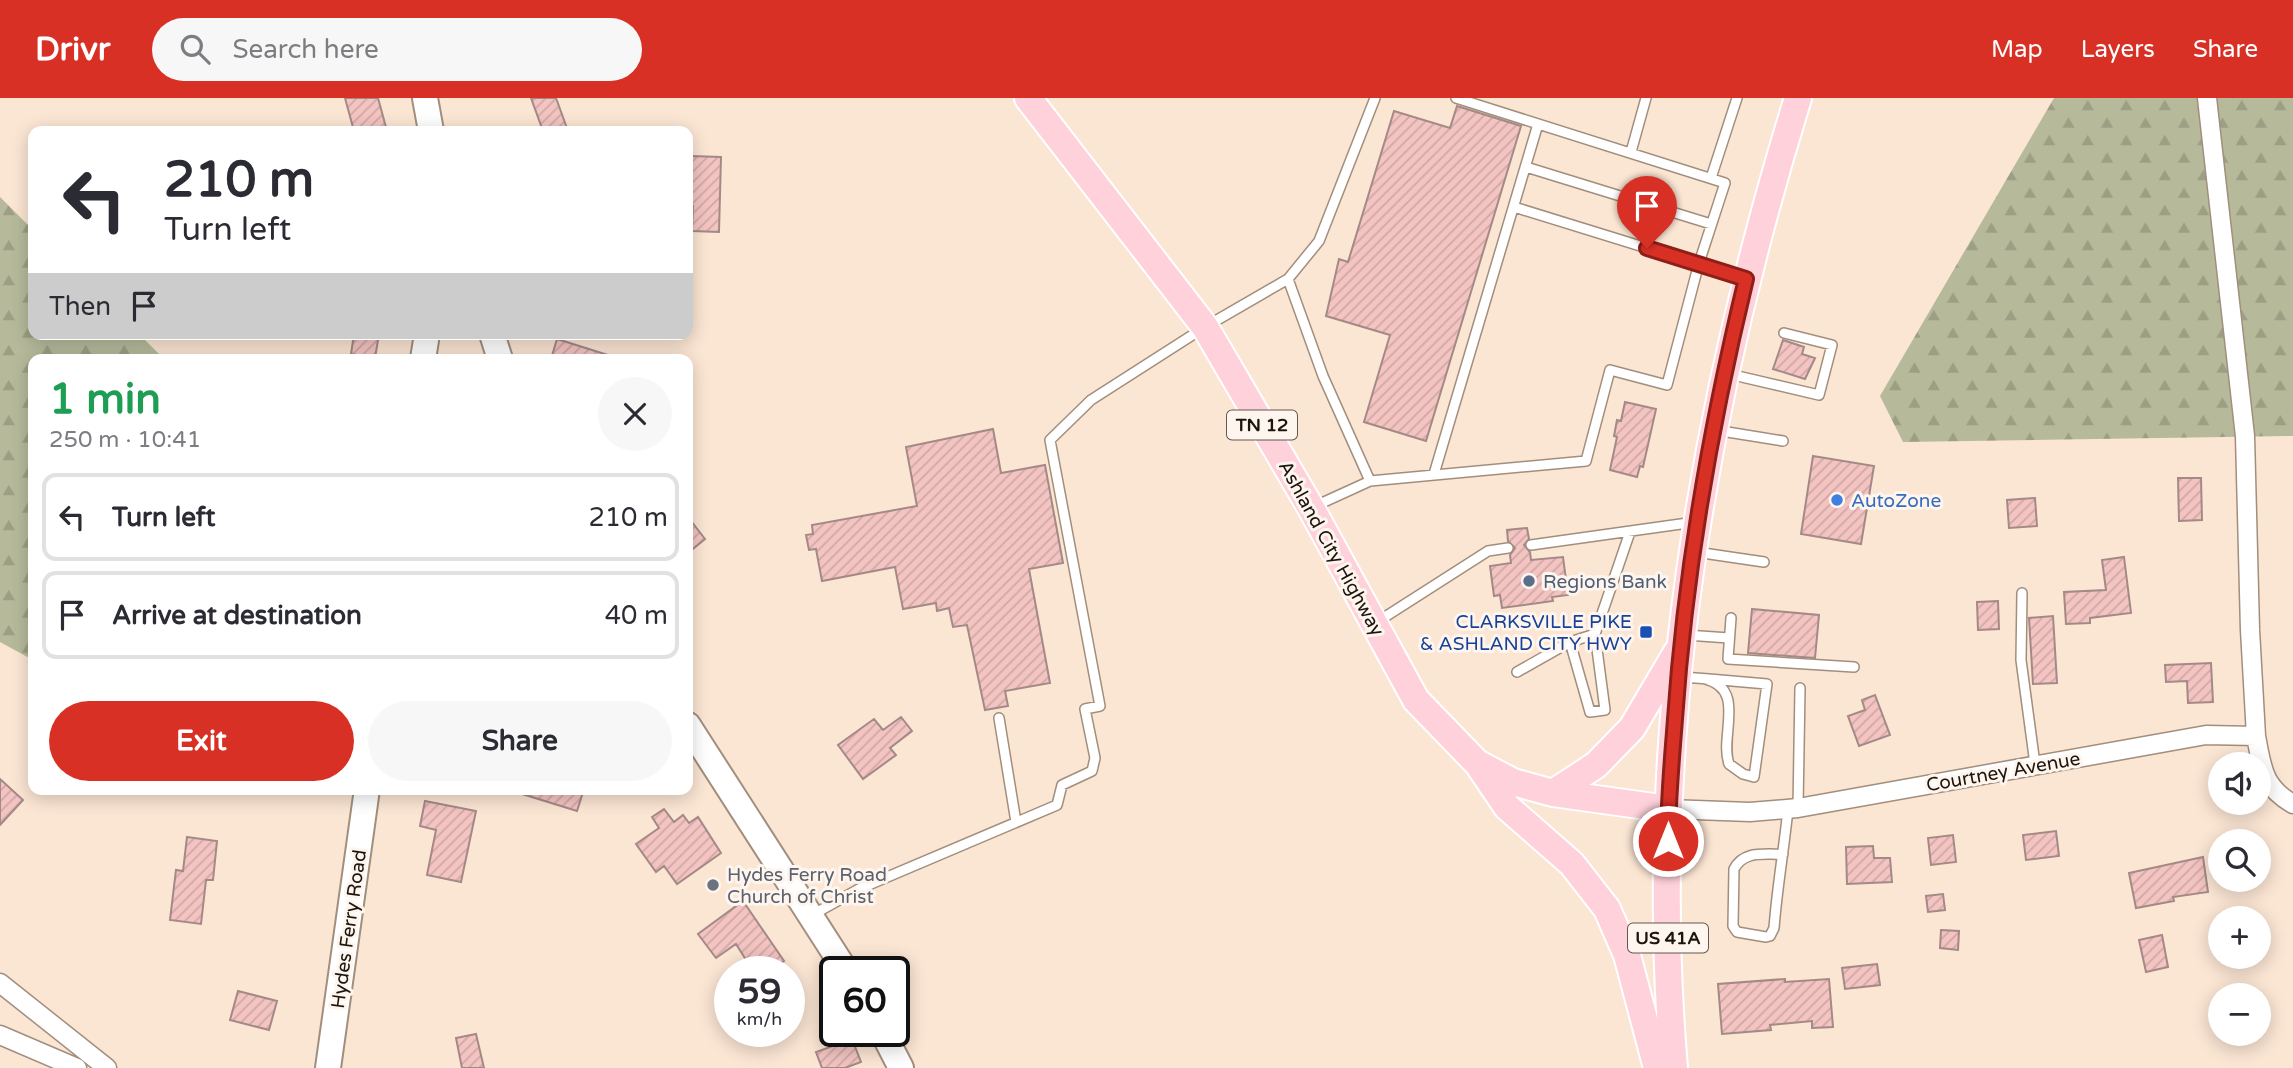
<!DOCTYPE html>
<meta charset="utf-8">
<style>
:root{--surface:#fff;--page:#f7f7f7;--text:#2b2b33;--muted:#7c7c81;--line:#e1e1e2;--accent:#d93025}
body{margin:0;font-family:"Varela Round",sans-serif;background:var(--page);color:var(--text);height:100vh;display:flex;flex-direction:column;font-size:26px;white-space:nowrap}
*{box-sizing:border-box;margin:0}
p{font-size:23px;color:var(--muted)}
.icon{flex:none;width:38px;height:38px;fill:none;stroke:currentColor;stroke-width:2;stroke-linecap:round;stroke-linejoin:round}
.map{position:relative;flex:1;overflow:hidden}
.side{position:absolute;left:28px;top:256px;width:665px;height:441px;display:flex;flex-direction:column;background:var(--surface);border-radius:14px;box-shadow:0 4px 18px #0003}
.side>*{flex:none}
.banner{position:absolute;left:28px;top:28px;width:665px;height:214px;border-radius:14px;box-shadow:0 4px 18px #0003;background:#fff;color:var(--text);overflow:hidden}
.fabs{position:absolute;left:2208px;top:654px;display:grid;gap:14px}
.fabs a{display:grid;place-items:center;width:63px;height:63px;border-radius:50%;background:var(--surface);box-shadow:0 4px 18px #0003;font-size:35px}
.speed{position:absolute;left:714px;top:858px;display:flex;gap:14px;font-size:35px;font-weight:700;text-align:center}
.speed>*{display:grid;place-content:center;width:91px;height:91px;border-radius:50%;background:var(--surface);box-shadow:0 4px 18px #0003;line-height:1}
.speed small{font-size:18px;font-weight:400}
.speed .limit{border:4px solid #111;border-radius:10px;background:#fff;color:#111}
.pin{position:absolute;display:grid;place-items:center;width:60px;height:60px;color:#fff;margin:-72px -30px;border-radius:50% 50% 50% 0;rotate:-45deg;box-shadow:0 0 7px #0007}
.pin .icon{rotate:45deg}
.me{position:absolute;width:77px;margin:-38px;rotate:0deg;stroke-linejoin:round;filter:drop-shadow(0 0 5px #0008)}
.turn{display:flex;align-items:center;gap:24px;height:147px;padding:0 21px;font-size:32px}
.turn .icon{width:91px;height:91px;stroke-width:2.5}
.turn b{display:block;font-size:49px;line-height:60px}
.then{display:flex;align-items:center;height:66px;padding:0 21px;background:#0003;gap:14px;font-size:26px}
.round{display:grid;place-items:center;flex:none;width:74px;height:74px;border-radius:37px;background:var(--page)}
.headline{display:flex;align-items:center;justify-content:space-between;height:119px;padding:0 21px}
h1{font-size:42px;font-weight:700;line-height:52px;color:#1e9e55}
.primary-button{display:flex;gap:14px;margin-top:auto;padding:14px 21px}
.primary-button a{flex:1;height:80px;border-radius:42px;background:var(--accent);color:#fff;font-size:28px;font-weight:700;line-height:80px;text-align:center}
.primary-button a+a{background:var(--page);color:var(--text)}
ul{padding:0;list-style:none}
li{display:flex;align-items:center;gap:21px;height:88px;margin:0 14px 10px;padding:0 7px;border:4px solid var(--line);border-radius:14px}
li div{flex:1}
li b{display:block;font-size:26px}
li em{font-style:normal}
header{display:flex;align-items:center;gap:42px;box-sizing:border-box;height:98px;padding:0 35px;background:var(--accent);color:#fff}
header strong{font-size:33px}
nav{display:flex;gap:38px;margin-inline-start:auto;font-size:24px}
.search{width:490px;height:63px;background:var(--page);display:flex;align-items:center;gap:18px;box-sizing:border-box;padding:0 24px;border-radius:38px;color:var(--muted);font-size:26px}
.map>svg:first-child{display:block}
.forest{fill:url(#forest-firs)}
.building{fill:url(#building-hatch);stroke:#a48987;stroke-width:2}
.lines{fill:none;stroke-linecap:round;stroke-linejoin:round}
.lane-casing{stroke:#a28e7d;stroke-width:12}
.street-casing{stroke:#a28e7d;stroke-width:21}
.secondary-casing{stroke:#a28e7d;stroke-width:28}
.primary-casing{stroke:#fff;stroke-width:30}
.lane{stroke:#fff;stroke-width:9}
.street{stroke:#fff;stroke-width:18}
.secondary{stroke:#fff;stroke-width:24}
.primary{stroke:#fed1db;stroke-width:26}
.route-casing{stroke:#8d1f18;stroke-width:18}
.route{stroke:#d93025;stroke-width:12}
.shop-dot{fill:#3f7fe0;stroke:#fef5ee;stroke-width:2.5}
.service-dot{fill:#5c6f8a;stroke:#fef5ee;stroke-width:2.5}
.transit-dot{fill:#1a4fb4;stroke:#fef5ee;stroke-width:2.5}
.worship-dot{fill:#6b7280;stroke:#fef5ee;stroke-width:2.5}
.labels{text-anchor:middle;stroke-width:6;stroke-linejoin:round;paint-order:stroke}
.shield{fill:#fef5ee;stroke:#605851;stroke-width:2}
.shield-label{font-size:18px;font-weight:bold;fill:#1c150e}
.shop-label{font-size:19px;fill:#366cbe;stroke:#fef5ee;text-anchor:start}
.street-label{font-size:19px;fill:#1c150e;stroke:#fef5ee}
.service-label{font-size:19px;fill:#4e5e75;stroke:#fef5ee;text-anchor:start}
.transit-label{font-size:19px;fill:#164399;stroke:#fef5ee;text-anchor:end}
.worship-label{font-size:19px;fill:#5b616d;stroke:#fef5ee;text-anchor:start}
</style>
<header>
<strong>Drivr</strong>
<div class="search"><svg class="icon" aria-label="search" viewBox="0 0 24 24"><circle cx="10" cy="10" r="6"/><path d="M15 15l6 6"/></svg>Search here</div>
<nav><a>Map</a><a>Layers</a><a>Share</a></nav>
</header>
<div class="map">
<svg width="2293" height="970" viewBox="0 0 2293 970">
<defs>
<pattern id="forest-firs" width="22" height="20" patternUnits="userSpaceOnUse" patternTransform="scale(1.75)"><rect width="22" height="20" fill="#b6ba9b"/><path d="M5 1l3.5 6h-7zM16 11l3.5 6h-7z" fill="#9c9f84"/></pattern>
<pattern id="building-hatch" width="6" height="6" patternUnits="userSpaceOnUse" patternTransform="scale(1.75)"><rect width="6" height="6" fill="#f3c4c1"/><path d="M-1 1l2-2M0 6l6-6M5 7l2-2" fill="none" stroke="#d0a8a5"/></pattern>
</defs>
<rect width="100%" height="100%" fill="#fbe5d3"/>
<path class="forest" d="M2054 0H2293V338L1903 344 1880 298Z
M0 99 33 132V236H139L164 261H33V562L0 544Z"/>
<path class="building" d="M345 0H378L387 33H354Z
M531 0H556L568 33H543Z
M1457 8 1521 28 1426 343 1364 324 1390 237 1326 218 1339 161 1348 164 1394 13 1450 30Z
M691 58 721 59 719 134 692 133 693 108 688 107Z
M354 236H379L375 260 351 256Z
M557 241 608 257V261H551Z
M1783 242 1804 249 1802 256 1815 260 1805 281 1773 271Z
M1625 304 1656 311 1643 369 1640 368 1637 379 1610 372 1617 339 1614 338 1617 322 1621 323Z
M993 331 1001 375 1045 367 1063 465 1029 471 1050 585 1005 593 1008 608 985 612 967 527 953 529 949 510 937 513 936 505 903 511 895 469 822 483 816 451 809 452 806 437 813 436 812 427 917 408 906 349Z
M1813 358 1874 368 1861 446 1801 436Z
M2178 380H2201L2202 422 2179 423Z
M2035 400 2037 428 2009 430 2007 402Z
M688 419 705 441 688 455Z
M1527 430 1529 441 1524 447 1530 454 1531 462 1563 459 1568 497 1552 499 1553 503 1502 510 1500 497 1494 498 1490 468 1511 465 1510 457 1515 450 1508 443 1507 432Z
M2124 459 2131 515 2090 520V525L2066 526 2064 494 2106 492 2102 462Z
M1998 503 1999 531 1978 532 1977 504Z
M1752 511 1819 517 1815 560 1748 555Z
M2053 518 2057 585 2033 586 2029 520Z
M2211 565 2213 604 2188 605 2187 583 2166 584 2165 567Z
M1875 597 1890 637 1859 648 1848 618 1865 612 1862 602Z
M901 619 912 633 890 650 896 657 863 681 838 647 874 621 883 632Z
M0 681 23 702 0 727Z
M520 691H584L577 713 519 695Z
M425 703 476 713 461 784 427 777 436 732 420 728Z
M664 711 674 724 683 717 689 725 698 719 721 755 677 786 664 768 656 774 636 746 659 730 652 719Z
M2056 733 2059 758 2026 762 2023 737Z
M1953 737 1956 764 1931 767 1928 740Z
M187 739 217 743 213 782H206L201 826 170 822 176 772 183 773Z
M1873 748 1874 760H1890L1892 784 1847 786 1846 749Z
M2203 759 2208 794 2173 799 2174 803 2136 810 2129 775Z
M1943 796 1945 812 1928 814 1926 798Z
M743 803 784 863 768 873H753L736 846 716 860 698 836Z
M1941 832 1959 833 1958 852 1940 850Z
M2162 837 2168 869 2146 874 2139 842Z
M1877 866 1880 887 1845 891 1842 870Z
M1785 881V884L1829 881 1833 929 1812 930V923L1770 927 1771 932 1722 936 1718 886Z
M238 893 277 903 269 932 230 922Z
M476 936 484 970H462L456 940Z
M852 941 861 964 845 970H822L816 954Z"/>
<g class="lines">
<g class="lane-casing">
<path id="lane" d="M1631 54 1646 0
M1526 69 1711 126
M1711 80 1737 0
M1514 109 1744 180
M1288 181 1323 278 1370 383
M1729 276 1819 297 1832 247 1784 235
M1715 332 1783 343
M1434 376 1538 26
M1313 409 1370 383 1586 363 1610 272 1667 287 1699 165 1725 85 1456 0
M1531 447 1695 424
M1696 454 1764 464
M2022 495 2021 562 2035 666
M1731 520 1728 561 1854 569
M1377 524 1488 453 1508 450
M1686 537 1729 540
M1570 544 1590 614 1605 612 1595 536 1630 434
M1517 574 1570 544 1595 536
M1682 579 1709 581 1767 586 1754 679 1743 676 1729 666C1719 638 1747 591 1705 581
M999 620 1016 724
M1798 710 1800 590
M1783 756C1764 757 1744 752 1734 771L1733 828 1737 834 1766 839 1770 838 1774 830C1777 790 1784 751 1788 711
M812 817 859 791 1057 707 1062 687 1092 673 1095 660 1085 611 1100 608 1050 342 1091 302 1205 229 1288 181 1319 143 1375 0"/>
</g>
<g class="street-casing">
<path id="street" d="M2207 0 2245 338 2250 532 2256 638
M1668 711 1750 714 1798 710 2206 637 2256 638C2262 670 2263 689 2293 706
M0 885 107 970
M0 937 77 970"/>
</g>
<g class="secondary-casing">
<path id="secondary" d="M425 0 431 33
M492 236 500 261
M423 261 427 236
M688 627 846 873
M882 933 901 970
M328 970 367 691"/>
</g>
<g class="primary-casing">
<path id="primary" d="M1028 0 1205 229 1311 410 1416 602 1477 665 1513 684 1553 695 1668 711
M1480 669 1507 709 1572 766 1607 811 1627 857 1657 970
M1553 695 1596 667 1632 630 1677 554
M1674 970C1646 642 1701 313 1798 0"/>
</g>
<use href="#lane" class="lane"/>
<use href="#street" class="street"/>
<use href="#secondary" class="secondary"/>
<use href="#primary" class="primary"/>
</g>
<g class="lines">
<g class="route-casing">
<path id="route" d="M1647 150 1746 181C1711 326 1685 472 1675 621 1672 661 1668 702 1668 743"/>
</g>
<use href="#route" class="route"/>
</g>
<circle class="shop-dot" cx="1837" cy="402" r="7"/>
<circle class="service-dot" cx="1529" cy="483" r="7"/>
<rect class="transit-dot" x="1639" y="527" width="14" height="14" rx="3.5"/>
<circle class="worship-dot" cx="713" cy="787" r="7"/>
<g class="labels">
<g class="shield">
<rect x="1227" y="312.5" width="70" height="29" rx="5"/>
<rect x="1628" y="825.5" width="80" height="29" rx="5"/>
</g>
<g class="shield-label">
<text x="1262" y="333">TN 12</text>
<text x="1668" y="846">US 41A</text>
</g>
<g class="shop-label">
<text x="1851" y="409">AutoZone</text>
</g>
<g class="street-label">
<text transform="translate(1332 450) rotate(61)" y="7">Ashland City Highway</text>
<text transform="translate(2003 673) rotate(-10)" y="7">Courtney Avenue</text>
<text transform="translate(348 831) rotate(-82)" y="7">Hydes Ferry Road</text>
</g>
<g class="service-label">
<text x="1543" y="490">Regions Bank</text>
</g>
<g class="transit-label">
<text x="1632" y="530">CLARKSVILLE PIKE<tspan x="1632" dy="22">&amp; ASHLAND CITY HWY</tspan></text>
</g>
<g class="worship-label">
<text x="727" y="783">Hydes Ferry Road<tspan x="727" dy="22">Church of Christ</tspan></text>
</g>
</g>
</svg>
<div class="fabs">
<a><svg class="icon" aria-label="sound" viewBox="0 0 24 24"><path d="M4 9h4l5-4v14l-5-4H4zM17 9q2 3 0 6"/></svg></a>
<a><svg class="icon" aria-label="search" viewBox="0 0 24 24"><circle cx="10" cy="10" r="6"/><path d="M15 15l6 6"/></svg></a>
<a>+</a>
<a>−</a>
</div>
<div class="speed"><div>59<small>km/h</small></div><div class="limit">60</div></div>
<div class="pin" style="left:1647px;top:150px;background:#d93025"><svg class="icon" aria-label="arrive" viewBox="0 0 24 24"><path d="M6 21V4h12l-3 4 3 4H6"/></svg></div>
<svg class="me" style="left:1668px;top:743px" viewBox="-20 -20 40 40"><circle r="17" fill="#d93025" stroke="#fff" stroke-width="3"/><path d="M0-11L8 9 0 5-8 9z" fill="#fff"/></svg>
<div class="banner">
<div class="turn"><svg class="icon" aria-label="left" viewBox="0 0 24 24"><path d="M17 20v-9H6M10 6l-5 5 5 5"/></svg><div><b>210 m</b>Turn left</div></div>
<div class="then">Then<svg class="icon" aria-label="arrive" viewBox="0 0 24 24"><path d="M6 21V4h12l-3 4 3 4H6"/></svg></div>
</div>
<section class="side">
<div class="headline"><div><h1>1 min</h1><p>250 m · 10:41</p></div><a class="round"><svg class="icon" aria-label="close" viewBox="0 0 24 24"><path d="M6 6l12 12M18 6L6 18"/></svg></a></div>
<ul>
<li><svg class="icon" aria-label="left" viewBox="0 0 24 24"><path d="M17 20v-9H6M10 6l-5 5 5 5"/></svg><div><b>Turn left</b></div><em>210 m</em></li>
<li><svg class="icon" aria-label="arrive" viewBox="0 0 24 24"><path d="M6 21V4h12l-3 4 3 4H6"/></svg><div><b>Arrive at destination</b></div><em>40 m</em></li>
</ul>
<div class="primary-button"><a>Exit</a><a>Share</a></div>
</section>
</div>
